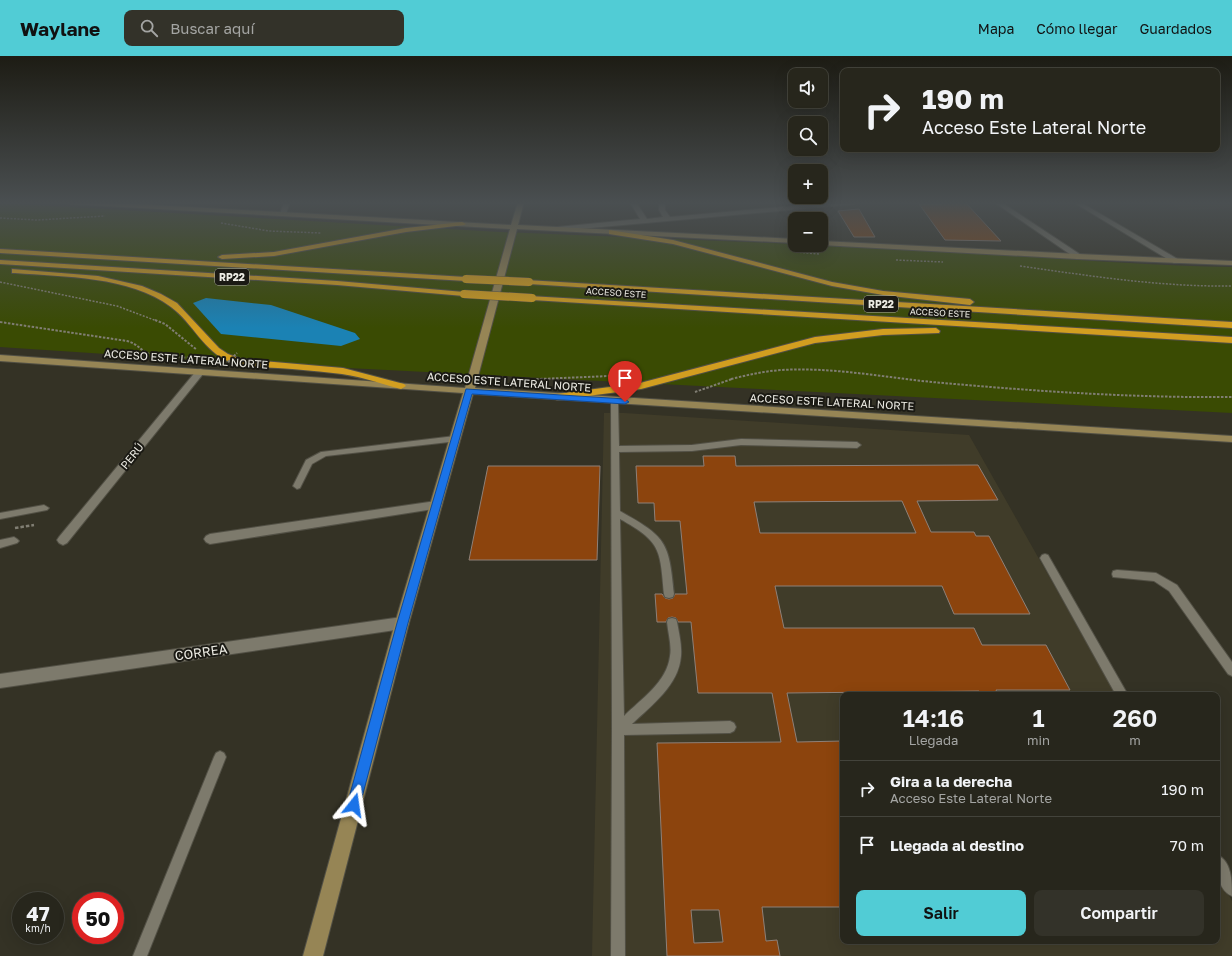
<!DOCTYPE html>
<html lang="es">
<meta charset="utf-8">
<style>
:root{--surface:#27261c;--page:#333229;--text:#f1f3f6;--muted:#a4a5a3;--line:#43433b;--accent:#51ccd5}
body{margin:0;font-family:"Golos Text",sans-serif;background:var(--page);color:var(--text);height:100vh;display:flex;flex-direction:column;font-size:15px;white-space:nowrap}
*{box-sizing:border-box;margin:0}
p{font-size:13px;color:var(--muted)}
.icon{flex:none;width:22px;height:22px;fill:none;stroke:currentColor;stroke-width:2;stroke-linecap:round;stroke-linejoin:round}
.map{position:relative;flex:1;overflow:hidden}
.panel{position:absolute;left:840px;top:636px;width:380px;height:252px;display:flex;flex-direction:column;background:var(--surface);border-radius:8px;box-shadow:0 4px 16px #0002,0 0 0 1px var(--line)}
.panel>*{flex:none}
.hud{position:absolute;left:840px;top:12px;width:380px;height:84px;border-radius:8px;box-shadow:0 4px 16px #0002,0 0 0 1px var(--line);background:#27261c;color:var(--text);overflow:hidden}
.buttons{position:absolute;left:788px;top:12px;display:grid;gap:8px}
.buttons a{display:grid;place-items:center;width:40px;height:40px;border-radius:8px;background:var(--surface);box-shadow:0 4px 16px #0002,0 0 0 1px var(--line);font-size:20px}
.speed{position:absolute;left:12px;top:836px;display:flex;gap:8px;font-size:20px;font-weight:700;text-align:center}
.speed>*{display:grid;place-content:center;width:52px;height:52px;border-radius:50%;background:var(--surface);box-shadow:0 4px 16px #0002,0 0 0 1px var(--line);line-height:1}
.speed small{font-size:10px;font-weight:400}
.speed .limit{border:6px solid #d22;background:#fff;color:#111}
.pin{position:absolute;display:grid;place-items:center;width:34px;height:34px;color:#fff;margin:-41px -17px;border-radius:50% 50% 50% 0;rotate:-45deg;box-shadow:0 0 4px #0007}
.pin .icon{rotate:45deg}
.me{position:absolute;width:44px;margin:-22px;rotate:15deg;stroke-linejoin:round;filter:drop-shadow(0 0 3px #0008)}
.turn{display:flex;align-items:center;gap:14px;height:84px;padding:0 16px;font-size:18px}
.turn .icon{width:52px;height:52px;stroke-width:2.5}
.turn b{display:block;font-size:28px;line-height:34px}
.eta{display:flex;justify-content:space-evenly;align-items:center;height:68px;text-align:center}
.eta b{font-size:24px;font-weight:600;line-height:28px}
.button{display:flex;gap:8px;margin-top:auto;padding:8px 16px}
.button a{flex:1;height:46px;border-radius:8px;background:var(--accent);color:#111;font-size:16px;font-weight:600;line-height:46px;text-align:center}
.button a+a{background:var(--page);color:var(--text)}
ul{padding:0;list-style:none}
li{display:flex;align-items:center;gap:12px;height:56px;padding:0 16px;border-top:1px solid var(--line)}
li div{flex:1}
li b{display:block;font-size:15px}
li em{font-style:normal}
header{display:flex;align-items:center;gap:24px;box-sizing:border-box;height:56px;padding:0 20px;background:var(--accent);color:#111}
header strong{font-size:19px}
nav{display:flex;gap:22px;margin-inline-start:auto;font-size:14px}
.search{width:280px;height:36px;background:var(--page);display:flex;align-items:center;gap:10px;box-sizing:border-box;padding:0 14px;border-radius:8px;color:var(--muted);font-size:15px}
.map>svg:first-child{display:block}
.built{fill:#403c29}
.green{fill:#3a4b03}
.water{fill:#1b82b4}
.building{fill:#8c440d;stroke:#8e8078;fill-rule:evenodd}
.lines{fill:none;stroke-linecap:round;stroke-linejoin:round}
.lane-casing{stroke:#525045;stroke-width:2}
.street-casing{stroke:#525045;stroke-width:2}
.secondary-casing{stroke:#525045;stroke-width:2}
.highway-casing{stroke:#525045;stroke-width:2}
.path-far2{stroke:#807e73;stroke-width:1.5;stroke-dasharray:2 1.5;stroke-linecap:butt}
.path-far1{stroke:#807e73;stroke-width:2;stroke-dasharray:2.5 1.5;stroke-linecap:butt}
.path{stroke:#807e73;stroke-width:2.5;stroke-dasharray:3.5 2;stroke-linecap:butt}
.lane{fill:#7d7a6c;fill-rule:evenodd}
.street{fill:#7d7a6c;fill-rule:evenodd}
.secondary{fill:#968555;fill-rule:evenodd}
.highway{fill:#d29e20;fill-rule:evenodd}
.highway-bridge-casing{stroke:#525045;stroke-width:9;stroke-linecap:butt}
.path-bridge{stroke:#807e73;stroke-width:2;stroke-dasharray:2.5 1.5;stroke-linecap:butt}
.highway-bridge{stroke:#d29e20;stroke-width:8}
.route{fill:#1a73e8;stroke:#114b97}
.labels{text-anchor:middle;stroke-width:4;stroke-linejoin:round;paint-order:stroke}
.far-street-label{font-size:9px;fill:#ecebe3;stroke:#1b1a14}
.shield{fill:#1b1a14;stroke:#adaca5;stroke-width:1}
.shield-label{font-size:10px;font-weight:bold;fill:#ecebe3}
.street-label{font-size:11px;fill:#ecebe3;stroke:#1b1a14}
.near-street-label{font-size:13px;fill:#ecebe3;stroke:#1b1a14}
</style>
<header>
<strong>Waylane</strong>
<div class="search"><svg class="icon" aria-label="search" viewBox="0 0 24 24"><circle cx="10" cy="10" r="6"/><path d="M15 15l6 6"/></svg>Buscar aquí</div>
<nav><a>Mapa</a><a>Cómo llegar</a><a>Guardados</a></nav>
</header>
<div class="map">
<svg width="1232" height="900" viewBox="0 0 1232 900">
<rect width="100%" height="100%" fill="#343225"/>
<path class="built" d="M1167 146H1232V152L1181 154Z
M604 357H624L969 379 1116 639H843V885H1217V818L1232 845V900H592Z"/>
<path class="green" d="M0 147 500 176 795 188V189C941 189 1086 209 1232 211V357L227 306 0 291Z"/>
<path class="water" d="M206 242 271 249 355 277 360 283 341 290 221 278 193 247Z"/>
<path class="building" d="M940 146H965L1001 185 945 184 919 148H942Z
M859 153 875 181H854L838 155Z
M703 400H735L736 410 978 409 998 444 917 445 931 476H974L976 480H989L1030 558H954L942 530H775L784 572H974L982 589H1046L1070 634H996L998 639H981L979 635 787 637 797 686 843 685V851H762L766 885 777 884 780 900H667L657 687 781 686 772 637H698L691 566H678L676 562 672 561 668 562 666 566H657L655 538H662L665 542 669 543 673 542 675 538H687L680 465H655L654 447H638L636 410H704ZM902 445 916 477H760L754 446ZM691 854H719L723 886 694 887Z
M488 410H600L597 504H469Z"/>
<g class="lines">
<g class="lane-casing">
<path id="lane" d="M611 343H617L618 345 619 390 692 389 741 383 857 386 861 389 857 392 741 389 692 395 619 396 620 455C666 481 669 485 674 538L673 541 669 542 665 541 664 538C660 493 661 486 620 463L624 660C641 643 667 626 670 600 672 590 668 577 667 566L668 563 672 562 676 563 677 566C679 577 682 589 681 600 679 629 652 649 632 668L730 665 734 667 736 671 734 675 730 677 624 679 625 900H611L612 674Z
M455 380 459 383 458 385 326 400 312 408 300 432 297 433 293 430 306 404 321 396Z
M44 449 49 452 47 454 0 463V457Z
M14 481 17 483 19 485 17 487 0 492V484Z
M1045 498 1048 499 1128 639H1116L1040 502 1042 499Z
M1117 514 1156 517 1177 529 1232 606V620L1228 618 1169 535 1154 525 1113 521 1112 518 1113 515Z
M220 695 224 697 226 701 147 900H133L214 701 216 697Z
M1217 799C1232 805 1232 826 1232 840 1217 834 1217 813 1217 799Z"/>
</g>
<g class="street-casing">
<path id="street" d="M284 146H290L286 158 283 160 280 158Z
M630 146H636L647 163 663 161 659 154V146H665V154L670 161 835 146H858L855 148 557 175 553 173 557 171 640 163Z
M994 146H1001L1084 201 1083 203H1077Z
M1073 146H1080L1181 205 1180 207H1174Z
M200 313 203 314 205 316 203 318 67 487 63 489 59 487 57 484 59 481 197 314Z
M436 445 440 446 442 449 440 452 210 488 206 486 204 483 206 480 210 478Z
M402 561 407 563 409 567 407 571 402 573 0 632V618Z"/>
</g>
<g class="secondary-casing">
<path id="secondary" d="M66 146H101L511 169 518 146H524L518 169 795 183V187L517 173 475 332 1232 380V386L473 338 409 567 323 900H303L395 567 463 337 0 305V299L465 332 510 173 69 148Z
M821 185 1078 198 1232 205V209L1078 203 821 189Z"/>
</g>
<g class="highway-casing">
<path id="highway" d="M462 166 466 168 464 169 406 176 274 200 222 203 218 201 222 199 274 196 406 172Z
M609 174 673 184 832 226 883 235 970 243 974 246 970 249 883 239 832 230 673 188 609 178Z
M0 193 466 221 470 223 466 225 0 197Z
M0 204 337 225 464 236 468 238 464 240 337 229 0 208Z
M12 213 98 220 142 230 161 238 177 247 219 292 228 298 241 303 343 312 404 328 406 330 401 333C378 327 357 319 333 317 315 315 297 313 278 312 263 311 245 312 230 306 203 295 193 267 171 251 130 220 64 221 15 217H12Z
M526 224 1232 266V272L529 228H526Z
M529 240 1232 281V287L532 244 528 242Z
M936 272 940 275 939 277 883 279 815 287 641 333 557 344 552 341 557 338 640 327 815 281 883 273Z"/>
</g>
<path class="path-far2" d="M0 162 37 164 105 160
M221 167 269 175 321 177
M796 196 819 198
M896 204 943 206
M1020 210C1091 220 1160 231 1232 230
M0 226 117 250 157 265"/>
<path class="path-far1" d="M155 264 165 268 197 294
M0 266 127 285C139 288 141 296 152 299 165 302 181 301 194 302
M731 323C748 319 764 315 782 314 832 311 882 321 932 326 1032 335 1132 342 1232 341
M516 324 609 320 611 323
M695 336 732 323"/>
<path class="path" d="M15 472 34 469"/>
<use href="#lane" class="lane"/>
<use href="#street" class="street"/>
<use href="#secondary" class="secondary"/>
<use href="#highway" class="highway"/>
<g class="highway-bridge-casing">
<path id="highway-bridge" d="M466 223 529 226
M464 238 532 242"/>
</g>
<path class="path-bridge" d="M228 306 237 297"/>
<use href="#highway-bridge" class="highway-bridge"/>
</g>
<linearGradient id="sky" x2="0" y2="1"><stop stop-color="#1d1c14"/><stop offset="0.54" stop-color="#4a4f51"/><stop offset="1" stop-color="#4a4f51" stop-opacity="0"/></linearGradient>
<rect width="1232" height="272" fill="url(#sky)"/>
<path class="route" d="M466 333 625 343 629 346 625 348 472 338 408 567 360 749 358 753 354 755 349 753 347 749 397 567Z"/>
<g class="labels">
<g class="far-street-label">
<text transform="translate(616 237) rotate(4)" y="3">ACCESO ESTE</text>
<text transform="translate(940 257) rotate(3)" y="3">ACCESO ESTE</text>
</g>
<g class="shield">
<rect x="215" y="213" width="34" height="16" rx="3"/>
<rect x="864" y="240" width="34" height="16" rx="3"/>
</g>
<g class="shield-label">
<text x="232" y="225">RP22</text>
<text x="881" y="252">RP22</text>
</g>
<g class="street-label">
<text transform="translate(186 303) rotate(4)" y="4">ACCESO ESTE LATERAL NORTE</text>
<text transform="translate(509 326) rotate(4)" y="4">ACCESO ESTE LATERAL NORTE</text>
<text transform="translate(832 346) rotate(3)" y="4">ACCESO ESTE LATERAL NORTE</text>
<text transform="translate(132 400) rotate(-51)" y="4">PERÚ</text>
</g>
<g class="near-street-label">
<text transform="translate(201 596) rotate(-8)" y="5">CORREA</text>
</g>
</g>
</svg>
<div class="buttons">
<a><svg class="icon" aria-label="sound" viewBox="0 0 24 24"><path d="M4 9h4l5-4v14l-5-4H4zM17 9q2 3 0 6"/></svg></a>
<a><svg class="icon" aria-label="search" viewBox="0 0 24 24"><circle cx="10" cy="10" r="6"/><path d="M15 15l6 6"/></svg></a>
<a>+</a>
<a>−</a>
</div>
<div class="speed"><div>47<small>km/h</small></div><div class="limit">50</div></div>
<div class="pin" style="left:625px;top:346px;background:#d93025"><svg class="icon" aria-label="arrive" viewBox="0 0 24 24"><path d="M6 21V4h12l-3 4 3 4H6"/></svg></div>
<svg class="me" style="left:354px;top:749px" viewBox="-20 -20 40 40"><path d="M0-17L14 15 0 8-14 15z" fill="#1a73e8" stroke="#fff" stroke-width="4"/></svg>
<div class="hud">
<div class="turn"><svg class="icon" aria-label="right" viewBox="0 0 24 24"><path d="M7 20v-9h11M14 6l5 5-5 5"/></svg><div><b>190 m</b>Acceso Este Lateral Norte</div></div>
</div>
<section class="panel">
<div class="eta">
<div><b>14:16</b><p>Llegada</p></div>
<div><b>1</b><p>min</p></div>
<div><b>260</b><p>m</p></div>
</div>
<ul>
<li><svg class="icon" aria-label="right" viewBox="0 0 24 24"><path d="M7 20v-9h11M14 6l5 5-5 5"/></svg><div><b>Gira a la derecha</b><p>Acceso Este Lateral Norte</p></div><em>190 m</em></li>
<li><svg class="icon" aria-label="arrive" viewBox="0 0 24 24"><path d="M6 21V4h12l-3 4 3 4H6"/></svg><div><b>Llegada al destino</b></div><em>70 m</em></li>
</ul>
<div class="button"><a>Salir</a><a>Compartir</a></div>
</section>
</div>
